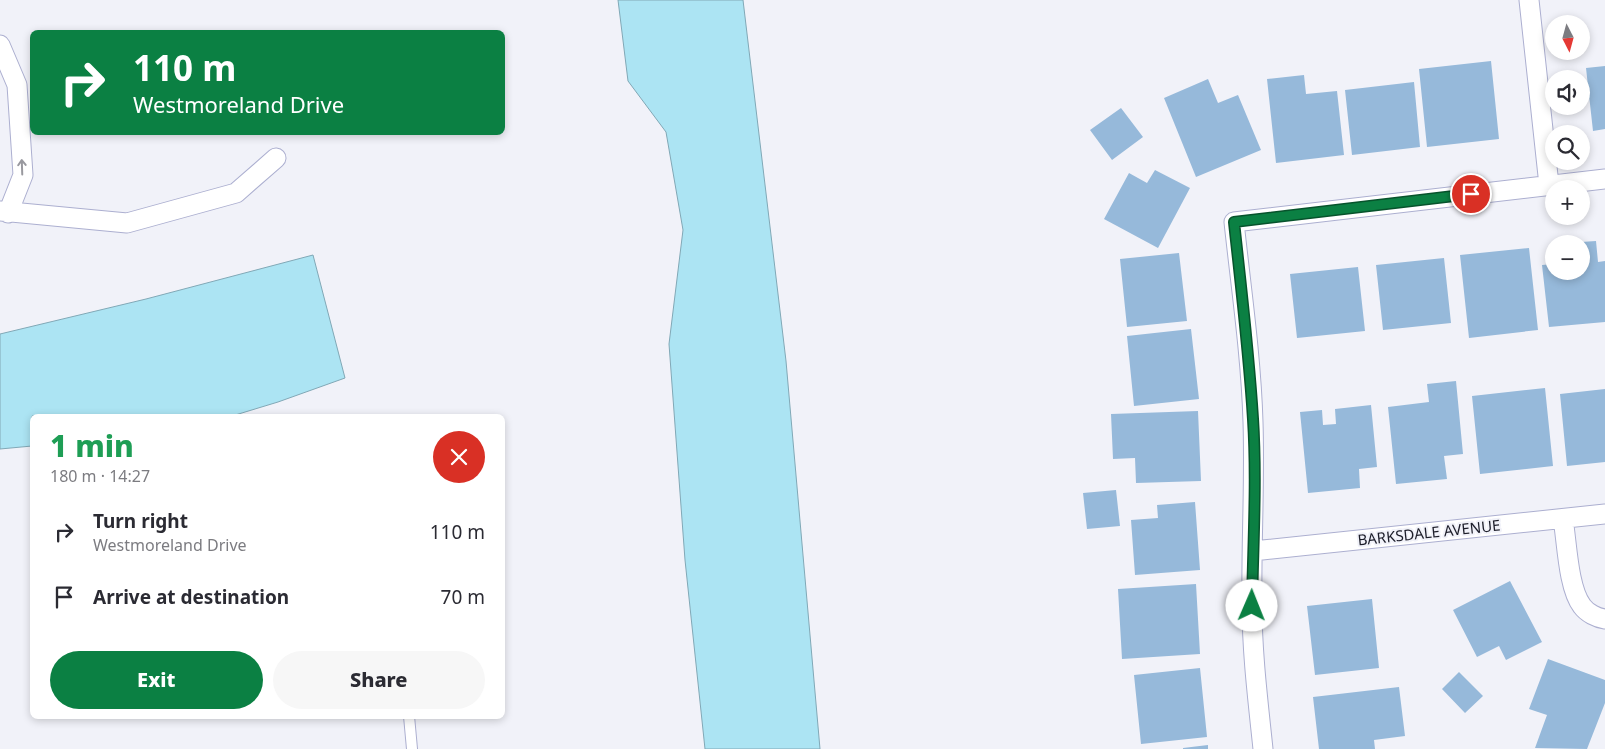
<!DOCTYPE html>
<meta charset="utf-8">
<style>
:root{--surface:#fff;--page:#f7f7f7;--text:#2b2b33;--muted:#7c7c81;--accent:#0b8043}
body{margin:0;font-family:"Noto Sans",sans-serif;background:var(--page);color:var(--text);height:100vh;display:flex;flex-direction:column;font-size:19px;white-space:nowrap}
*{box-sizing:border-box;margin:0}
p{font-size:16px;color:var(--muted)}
.icon{flex:none;width:28px;height:28px;fill:none;stroke:currentColor;stroke-width:2;stroke-linecap:round;stroke-linejoin:round}
.map{position:relative;flex:1;overflow:hidden}
.details{position:absolute;left:30px;top:414px;width:475px;height:305px;display:flex;flex-direction:column;background:var(--surface);border-radius:8px;box-shadow:0 2px 8px #0003}
.details>*{flex:none}
.top-card{position:absolute;left:30px;top:30px;width:475px;height:105px;border-radius:8px;box-shadow:0 2px 8px #0003;background:#0b8043;color:#fff;overflow:hidden}
.needle{width:32px;rotate:174deg}
.buttons{position:absolute;left:1545px;top:15px;display:grid;gap:10px}
.buttons a{display:grid;place-items:center;width:45px;height:45px;border-radius:50%;background:var(--surface);box-shadow:0 2px 8px #0003;font-size:25px}
.pin{position:absolute;display:grid;place-items:center;width:42px;height:42px;color:#fff;margin:-21px;border:2px solid #fff;border-radius:50%;box-shadow:0 1px 5px #0007}
.me{position:absolute;width:55px;margin:-28px;rotate:1deg;stroke-linejoin:round;filter:drop-shadow(0 0 4px #0008)}
.turn{display:flex;align-items:center;gap:18px;height:105px;padding:0 20px;font-size:22px}
.turn .icon{width:65px;height:65px;stroke-width:2.5}
.turn b{display:block;font-size:35px;line-height:42px}
.round{display:grid;place-items:center;flex:none;width:52px;height:52px;border-radius:26px;background:var(--page)}
.summary{display:flex;align-items:center;justify-content:space-between;height:85px;padding:0 20px}
h1{font-size:30px;font-weight:800;line-height:38px;color:#1e9e55}
.primary-button{display:flex;gap:10px;margin-top:auto;padding:10px 20px}
.primary-button a{flex:1;height:58px;border-radius:30px;background:var(--accent);color:#fff;font-size:20px;font-weight:800;line-height:58px;text-align:center}
.primary-button a+a{background:var(--page);color:var(--text)}
ul{padding:0;list-style:none}
li{display:flex;align-items:center;gap:15px;height:65px;padding:0 20px}
li div{flex:1}
li b{display:block;font-size:19px}
li em{font-style:normal}
.map>svg:first-child{display:block}
.water{fill:#ace4f3;stroke:#81a8b6}
.building{fill:#96b9da}
.lines{fill:none;stroke-linecap:round;stroke-linejoin:round}
.lane-casing{stroke:#acafd0;stroke-width:12}
.street-casing{stroke:#acafd0;stroke-width:21}
.lane{stroke:#fff;stroke-width:10}
.street{stroke:#fff;stroke-width:19}
.oneway{stroke:#99999f}
.route-casing{stroke:#07532c;stroke-width:12}
.route{stroke:#0b8043;stroke-width:9}
.labels{text-anchor:middle;stroke-width:4;stroke-linejoin:round;paint-order:stroke}
.street-label{font-size:15px;fill:#1c1d29;stroke:#f1f2f9}
</style>
<div class="map">
<svg width="1605" height="749" viewBox="0 0 1605 749">
<rect width="100%" height="100%" fill="#f1f2f9"/>
<path class="water" d="M618 0H743L786 361 820 749H705L685 560 669 344 683 230 666 132 628 81Z
M313 255 345 378 278 402 232 416H32V446L0 449V334L146 299Z"/>
<path class="building" d="M1491 61 1499 139 1427 147 1419 69Z
M1605 66V129L1593 131 1586 68Z
M1304 75 1306 94 1337 91 1344 155 1276 163 1267 79Z
M1208 79 1218 103 1238 95 1261 150 1196 177 1164 98Z
M1414 82 1420 147 1352 155 1345 90Z
M1121 108 1143 137 1112 160 1090 130Z
M1155 170 1190 188 1158 248 1104 219 1129 173 1147 183Z
M1596 241 1598 262 1605 261V322L1549 327 1542 265 1554 264V271H1581V242Z
M1529 248 1538 330 1469 338 1460 255Z
M1179 253 1187 321 1127 327 1120 259Z
M1444 258 1451 323 1383 330 1376 265Z
M1358 267 1365 331 1297 338 1290 274Z
M1191 329 1199 399 1134 406 1127 336Z
M1456 381 1463 454 1444 456 1447 479 1396 484 1388 407 1429 402 1427 384Z
M1545 388 1553 466 1480 474 1472 396Z
M1605 389V462L1567 466 1560 394Z
M1371 405 1377 467 1359 469 1360 488 1308 493 1300 412 1322 410 1323 425 1336 424 1335 409Z
M1198 411 1201 481 1136 483 1135 458 1113 459 1111 414Z
M1116 490 1120 526 1087 529 1083 493Z
M1195 502 1200 570 1135 575 1131 520 1158 518 1157 505Z
M1510 581 1542 642 1506 660 1499 646 1477 657 1453 610Z
M1196 584 1200 654 1122 659 1118 589Z
M1372 599 1379 668 1315 675 1307 606Z
M1548 659 1605 680V703L1587 749 1535 748 1547 715 1529 709Z
M1200 668 1207 737 1141 744 1134 675Z
M1459 672 1483 696 1465 713 1442 689Z
M1399 687 1405 736 1374 740 1375 749H1319L1313 697Z
M1208 745V749H1183V748Z"/>
<g class="lines">
<g class="lane-casing">
<path id="lane" d="M409 716 412 749"/>
</g>
<g class="street-casing">
<path id="street" d="M1529 0 1549 185
M0 45 17 85 23 175 8 213
M0 211 127 223 236 193 276 158
M1563 519C1567 542 1568 588 1582 606 1587 613 1597 618 1605 619
M1253 551 1605 514
M1263 749C1258 701 1252 653 1252 605 1251 544 1255 483 1253 422 1251 355 1241 288 1234 222L1605 179"/>
</g>
<use href="#lane" class="lane"/>
<use href="#street" class="street"/>
</g>
<defs><path id="oneway-shaft" d="M-6 0H5M1.5-3L5.5 0L1.5 3" fill="none" stroke-width="1.6" stroke-linecap="round" stroke-linejoin="round" transform="scale(1.25)"/></defs>
<use class="oneway" href="#oneway-shaft" transform="translate(22 167) rotate(-92)"/>
<g class="lines">
<g class="route-casing">
<path id="route" d="M1252 606C1253 544 1257 481 1253 419 1249 353 1241 287 1234 222L1471 194"/>
</g>
<use href="#route" class="route"/>
</g>
<g class="labels">
<g class="street-label">
<text transform="translate(1429 533) rotate(-6)" y="5">BARKSDALE AVENUE</text>
</g>
</g>
</svg>
<div class="buttons">
<a><svg class="needle" viewBox="-14 -14 28 28"><path d="M0-13l5 13h-10z" fill="#e53935"/><path d="M0 13l5-13h-10z" fill="#7c7c81"/></svg></a>
<a><svg class="icon" aria-label="sound" viewBox="0 0 24 24"><path d="M4 9h4l5-4v14l-5-4H4zM17 9q2 3 0 6"/></svg></a>
<a><svg class="icon" aria-label="search" viewBox="0 0 24 24"><circle cx="10" cy="10" r="6"/><path d="M15 15l6 6"/></svg></a>
<a>+</a>
<a>−</a>
</div>
<div class="pin" style="left:1471px;top:194px;background:#d93025"><svg class="icon" aria-label="arrive" viewBox="0 0 24 24"><path d="M6 21V4h12l-3 4 3 4H6"/></svg></div>
<svg class="me" style="left:1252px;top:606px" viewBox="-20 -20 40 40"><circle r="19" fill="#fff"/><path d="M0-13L10 11 0 6-10 11z" fill="#0b8043"/></svg>
<div class="top-card">
<div class="turn"><svg class="icon" aria-label="right" viewBox="0 0 24 24"><path d="M7 20v-9h11M14 6l5 5-5 5"/></svg><div><b>110 m</b>Westmoreland Drive</div></div>
</div>
<section class="details">
<div class="summary"><div><h1>1 min</h1><p>180 m · 14:27</p></div><a class="round" style="background:#d93025;color:#fff"><svg class="icon" aria-label="close" viewBox="0 0 24 24"><path d="M6 6l12 12M18 6L6 18"/></svg></a></div>
<ul>
<li><svg class="icon" aria-label="right" viewBox="0 0 24 24"><path d="M7 20v-9h11M14 6l5 5-5 5"/></svg><div><b>Turn right</b><p>Westmoreland Drive</p></div><em>110 m</em></li>
<li><svg class="icon" aria-label="arrive" viewBox="0 0 24 24"><path d="M6 21V4h12l-3 4 3 4H6"/></svg><div><b>Arrive at destination</b></div><em>70 m</em></li>
</ul>
<div class="primary-button"><a>Exit</a><a>Share</a></div>
</section>
</div>
